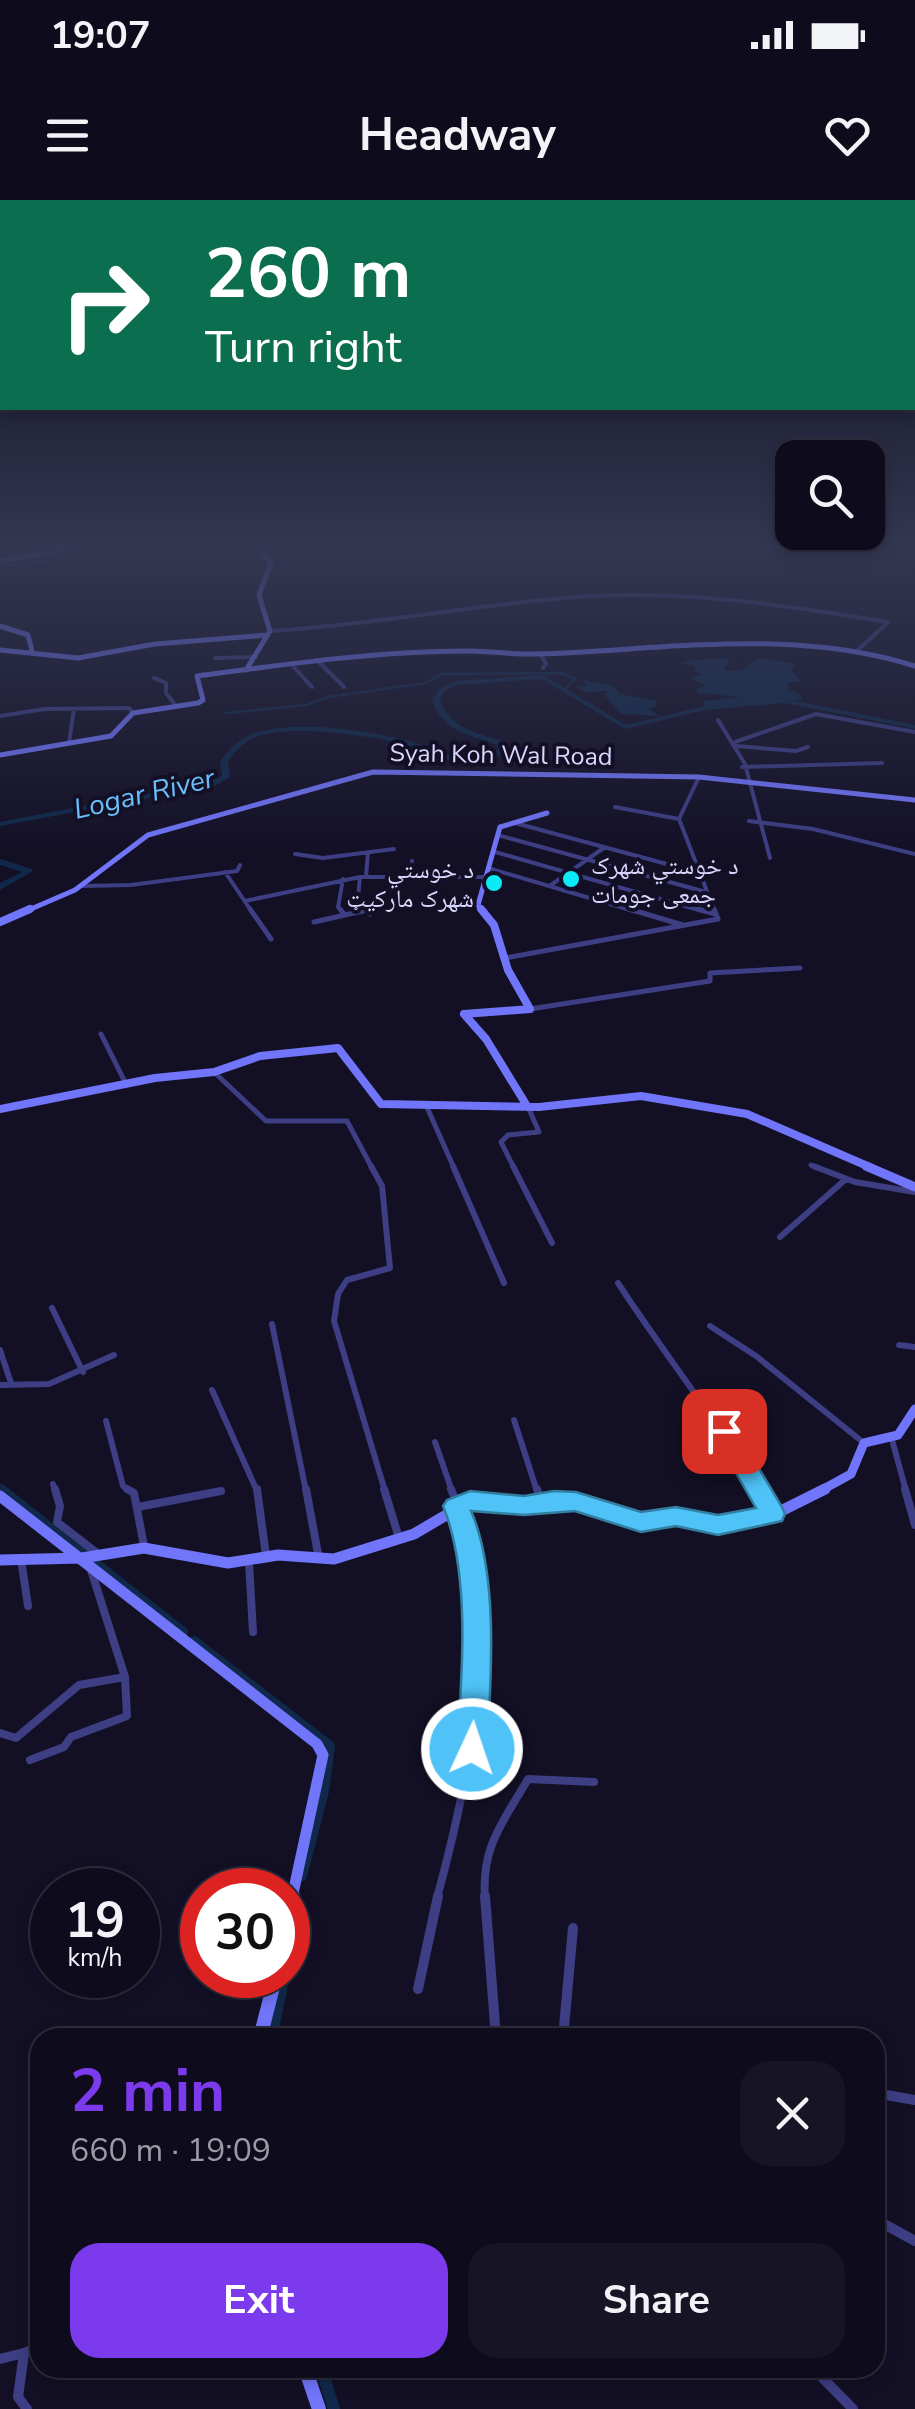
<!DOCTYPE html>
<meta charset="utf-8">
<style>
:root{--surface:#0e0c1c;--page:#171525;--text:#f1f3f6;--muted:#9b9ba3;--line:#2e2c3b;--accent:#7c3aed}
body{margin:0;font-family:"Nunito Sans","Noto Naskh Arabic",sans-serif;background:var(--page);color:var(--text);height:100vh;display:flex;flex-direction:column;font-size:38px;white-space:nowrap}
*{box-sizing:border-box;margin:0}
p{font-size:32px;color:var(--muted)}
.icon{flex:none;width:55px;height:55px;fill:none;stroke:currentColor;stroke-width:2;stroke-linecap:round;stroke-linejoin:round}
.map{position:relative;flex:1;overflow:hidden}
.panel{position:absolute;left:30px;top:1828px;width:855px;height:350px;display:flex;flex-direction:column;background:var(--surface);border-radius:30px;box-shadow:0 5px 15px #0003,0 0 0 2px var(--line)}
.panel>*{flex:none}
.banner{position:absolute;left:0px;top:0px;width:915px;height:210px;box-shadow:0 5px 15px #0003,0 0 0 2px var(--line);background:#0b6e4f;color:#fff;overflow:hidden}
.tools{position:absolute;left:775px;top:240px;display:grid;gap:20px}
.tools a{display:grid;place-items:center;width:110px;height:110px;border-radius:20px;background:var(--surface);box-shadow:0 5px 15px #0003,0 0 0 2px var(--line);font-size:50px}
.speed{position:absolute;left:30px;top:1668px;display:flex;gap:20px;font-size:50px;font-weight:700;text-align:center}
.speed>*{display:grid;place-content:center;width:130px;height:130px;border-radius:50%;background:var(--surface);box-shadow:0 5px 15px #0003,0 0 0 2px var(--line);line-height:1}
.speed small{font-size:25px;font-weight:400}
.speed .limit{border:15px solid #d22;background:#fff;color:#111}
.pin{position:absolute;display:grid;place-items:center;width:85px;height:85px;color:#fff;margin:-42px;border-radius:20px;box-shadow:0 5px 15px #0006}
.me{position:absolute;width:110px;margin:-55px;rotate:3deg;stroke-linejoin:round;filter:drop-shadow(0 0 8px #0008)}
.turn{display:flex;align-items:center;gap:35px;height:210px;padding:0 40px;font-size:45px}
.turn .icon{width:130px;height:130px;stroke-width:2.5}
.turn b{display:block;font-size:70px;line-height:85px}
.round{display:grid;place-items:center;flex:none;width:105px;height:105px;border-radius:30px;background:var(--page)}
.summary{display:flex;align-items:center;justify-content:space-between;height:170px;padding:0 40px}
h1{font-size:60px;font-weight:700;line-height:75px;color:var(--accent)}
.action{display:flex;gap:20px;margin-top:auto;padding:20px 40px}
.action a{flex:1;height:115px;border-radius:30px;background:var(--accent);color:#fff;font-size:40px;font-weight:700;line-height:115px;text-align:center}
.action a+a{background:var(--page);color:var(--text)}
.status{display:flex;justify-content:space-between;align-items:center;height:70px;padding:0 50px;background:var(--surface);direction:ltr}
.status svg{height:28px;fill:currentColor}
header{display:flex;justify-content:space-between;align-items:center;height:130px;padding:0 40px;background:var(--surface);font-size:45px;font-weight:700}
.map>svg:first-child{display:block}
.water{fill:#10294a}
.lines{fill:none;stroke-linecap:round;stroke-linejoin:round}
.stream{stroke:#10294a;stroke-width:2.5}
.canal-far2{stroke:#10294a;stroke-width:8}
.canal-far1{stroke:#10294a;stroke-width:10}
.canal{stroke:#10294a;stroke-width:12}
.river{fill:#10294a;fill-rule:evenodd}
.street-far4{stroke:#3d3e83;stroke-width:4}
.street-far3{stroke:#3d3e83;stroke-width:5}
.street-far2{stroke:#3d3e83;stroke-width:6}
.street-far1{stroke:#3d3e83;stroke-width:8}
.street{stroke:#3d3e83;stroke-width:10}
.secondary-far4{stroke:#7175fa;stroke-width:5}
.secondary-far3{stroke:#7175fa;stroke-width:8}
.secondary-far2{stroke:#7175fa;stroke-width:9}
.secondary-far1{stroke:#7175fa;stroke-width:11}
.secondary{stroke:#7175fa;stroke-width:14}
.route{fill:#4fc3f7;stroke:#337fa1;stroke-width:2.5}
.poi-dot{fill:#09ecf7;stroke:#131026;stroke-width:4}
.labels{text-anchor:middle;stroke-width:8;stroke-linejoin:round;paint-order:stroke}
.far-street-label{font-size:25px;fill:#d9d6fe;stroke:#131026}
.far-poi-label{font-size:25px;fill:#d9d6fe;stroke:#131026;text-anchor:start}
.far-water-label{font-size:28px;font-style:italic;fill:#68befa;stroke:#131026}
</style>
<div class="status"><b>19:07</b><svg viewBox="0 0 49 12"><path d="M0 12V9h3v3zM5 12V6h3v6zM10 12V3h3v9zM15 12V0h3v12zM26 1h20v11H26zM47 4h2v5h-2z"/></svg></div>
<header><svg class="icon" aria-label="menu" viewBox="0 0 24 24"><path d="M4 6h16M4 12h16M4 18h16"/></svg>Headway<svg class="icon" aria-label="heart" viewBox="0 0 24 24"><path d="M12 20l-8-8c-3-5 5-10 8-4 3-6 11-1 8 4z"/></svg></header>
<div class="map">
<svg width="915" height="2209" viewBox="0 0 915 2209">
<rect width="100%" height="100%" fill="#131026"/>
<path class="water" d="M718 458 729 459 724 470H743L758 458 795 464 791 470 802 482H787L789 490 801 494 802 500 703 506 704 501 740 497 699 493 696 489 706 486 690 478 702 475 694 471 695 467 678 462Z
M582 480 612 485 620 494 655 500 658 505 649 509 660 516 621 514 604 494 610 490 588 493 574 486H587Z"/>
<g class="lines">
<path class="stream" d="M0 366 124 352
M226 513 306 505 328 497 426 483 442 474 561 473 575 479 566 488"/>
<path class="canal-far2" d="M0 1288 4 1291"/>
<path class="canal-far1" d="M1 1289 183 1432
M194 1441 330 1546 324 1591 302 1676"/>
<path class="canal" d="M288 1739 292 1719
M271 1838 284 1775
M321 2168 334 2209"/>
<path class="river" d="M543 475 626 525 705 506 785 499 915 525V529L785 503 705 510 625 529 542 479 456 485 444 491 440 501C451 529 478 533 504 542L505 553C496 557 486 563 476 564 457 567 435 554 417 548 378 536 294 523 256 537 243 542 235 551 228 562L230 577 214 586 0 626V622L209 582 222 576 220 562C229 549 239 538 255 533 299 519 373 531 417 543 433 548 460 563 477 560 484 558 492 553 498 550L497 545C469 534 445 533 432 501L439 489 455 481Z
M0 659 32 669 33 671 0 690V683L22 672 0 665Z"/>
<path class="street-far4" d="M132 350 134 345
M270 431C372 425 473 405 575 397 679 389 786 405 888 422
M858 450 887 423
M540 453 546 464 543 468
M215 458 256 457
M317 460 344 487
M292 465 312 487
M154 478 166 483V493L176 506
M0 516 45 509 129 508 133 513
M718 520 745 564 770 658
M735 542 816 514 915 532
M69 543 74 509
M736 546 796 551 808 547
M742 567 882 563
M699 577 679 619 715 712
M615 607 679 619
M749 621 813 629 915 654
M515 623 700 673
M501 636 706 692
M495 652 706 712
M295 654 323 658 394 649
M488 668 637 712
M225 672 252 712
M360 677 358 697 368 712
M366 677 368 652
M409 677 412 661
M551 685 605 647
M82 686 131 685 237 671 240 665
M245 701 360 677H486
M342 712 338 707 343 679
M360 712 367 710"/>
<path class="street-far3" d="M250 709 271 739
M340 709 344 714
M367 709 370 714
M629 709 683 725
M698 709 715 714
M314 722 367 710
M505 758 718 719 714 709
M530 809 710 781V773L800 768
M101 834 126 884
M214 872 266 921H347L372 968
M426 905 454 968
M811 965 819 968
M514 968 501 942 508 935 539 932 528 907"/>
<path class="street-far2" d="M371 966 382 986 390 1068 347 1080 338 1094 334 1121 385 1291
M453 966 504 1083
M513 966 552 1043
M813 966 855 982 915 992
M780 1037 846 979
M618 1083C664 1154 717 1219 759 1291
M52 1108 83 1172
M272 1124 306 1291
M710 1126 756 1156 864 1243
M899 1145 915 1147
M0 1150 11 1183
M0 1185 49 1184 114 1155
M212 1190 257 1291
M514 1220 537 1291
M106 1221 123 1286 131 1291
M891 1236 906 1291
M435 1242 452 1291
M53 1284 55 1291"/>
<path class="street-far1" d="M55 1289 60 1306 57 1322 97 1353
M127 1289 134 1293 144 1346
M257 1289 266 1356
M306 1289 319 1359
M384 1289 399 1338
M537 1289 540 1299
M758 1289 772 1313
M905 1289 915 1325
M138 1307 221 1291
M21 1359 28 1406
M249 1362 253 1432
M0 1533 16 1538 79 1485 125 1477
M30 1560 64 1547 71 1537 127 1516 125 1477 91 1370
M437 1698C471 1573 505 1413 451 1289
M485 1698C481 1647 503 1622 528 1579L594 1582"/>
<path class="street" d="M485 1696 496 1838
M418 1789 438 1696
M563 1838 573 1728
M875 1893 915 1900
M875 2019 915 2041
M24 2153 40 2146
M0 2159 24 2153 18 2197 27 2209
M813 2168 853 2209"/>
<path class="secondary-far4" d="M0 361 64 350 63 345
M0 426 28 435 32 451
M0 450 78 458 155 444 267 435
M246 470 270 431 259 395 271 362 263 355 262 345
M0 555 111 536 133 513 198 503 203 500 197 476C287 464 378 451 469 451 492 451 515 455 538 454 663 450 793 427 915 466
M24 712 75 690 148 635 373 572 699 577 915 600
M483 712 478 705 500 627 547 613"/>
<path class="secondary-far3" d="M0 722 30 709
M464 814 530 809 508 770 494 725 481 709
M464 814 486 839 527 906
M0 909 155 878 214 872 260 856 338 848 381 904 539 907 641 896 747 914 872 968"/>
<path class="secondary-far2" d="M866 966 915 987
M820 1291 851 1274 864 1243 898 1235 915 1209"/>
<path class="secondary-far1" d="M0 1296 317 1544 323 1555 292 1698
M0 1360 82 1358 144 1348 228 1363 278 1355 334 1359 414 1334 470 1301 576 1302 641 1322 676 1317 719 1325 777 1313 825 1289"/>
<path class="secondary" d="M288 1719 293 1696
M260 1838 276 1775
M305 2168 319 2209"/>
</g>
<linearGradient id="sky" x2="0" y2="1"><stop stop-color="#0a0915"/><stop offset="0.53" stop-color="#333752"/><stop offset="1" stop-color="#333752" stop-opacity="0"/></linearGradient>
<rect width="915" height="654" fill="url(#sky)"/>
<path class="route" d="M724 1223 733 1225 782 1307 785 1314 782 1321 718 1335 676 1326 641 1332 575 1311 524 1315 471 1311C499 1375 491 1480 487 1549L483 1558 472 1562 462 1558 457 1549C462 1477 471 1374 443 1306L447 1300 470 1291 524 1296 554 1291 576 1292 641 1312 676 1307 718 1315 756 1308 712 1231Z"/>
<g class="poi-dot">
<circle cx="571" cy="679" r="10"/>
<circle cx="494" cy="683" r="10"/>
</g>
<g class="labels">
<g class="far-street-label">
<text transform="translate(501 554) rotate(1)" y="9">Syah Koh Wal Road</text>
</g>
<g class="far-poi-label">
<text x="591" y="674">د خوستي شهرک<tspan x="591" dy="29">جمعی جومات</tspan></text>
<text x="474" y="678" text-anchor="end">د خوستي<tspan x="474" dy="29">شهرک مارکیټ</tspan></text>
</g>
<g class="far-water-label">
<text transform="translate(144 593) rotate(-13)" y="10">Logar River</text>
</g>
</g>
</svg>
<div class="tools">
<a><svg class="icon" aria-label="search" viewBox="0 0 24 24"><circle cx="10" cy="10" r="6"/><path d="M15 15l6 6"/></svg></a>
</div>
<div class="speed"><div>19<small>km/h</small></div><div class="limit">30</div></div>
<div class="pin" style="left:724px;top:1231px;background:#d93025"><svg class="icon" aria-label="arrive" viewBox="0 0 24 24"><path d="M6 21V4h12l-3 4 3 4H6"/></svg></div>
<svg class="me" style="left:472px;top:1549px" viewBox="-20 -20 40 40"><circle r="17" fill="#4fc3f7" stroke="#fff" stroke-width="3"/><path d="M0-11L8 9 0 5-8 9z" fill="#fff"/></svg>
<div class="banner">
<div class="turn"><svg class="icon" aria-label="right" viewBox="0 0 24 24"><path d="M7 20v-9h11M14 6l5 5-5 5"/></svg><div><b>260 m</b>Turn right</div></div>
</div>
<section class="panel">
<div class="summary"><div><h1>2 min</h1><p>660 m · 19:09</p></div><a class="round"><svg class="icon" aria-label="close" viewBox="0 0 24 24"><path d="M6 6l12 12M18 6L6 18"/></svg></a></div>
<div class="action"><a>Exit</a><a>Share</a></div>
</section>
</div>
